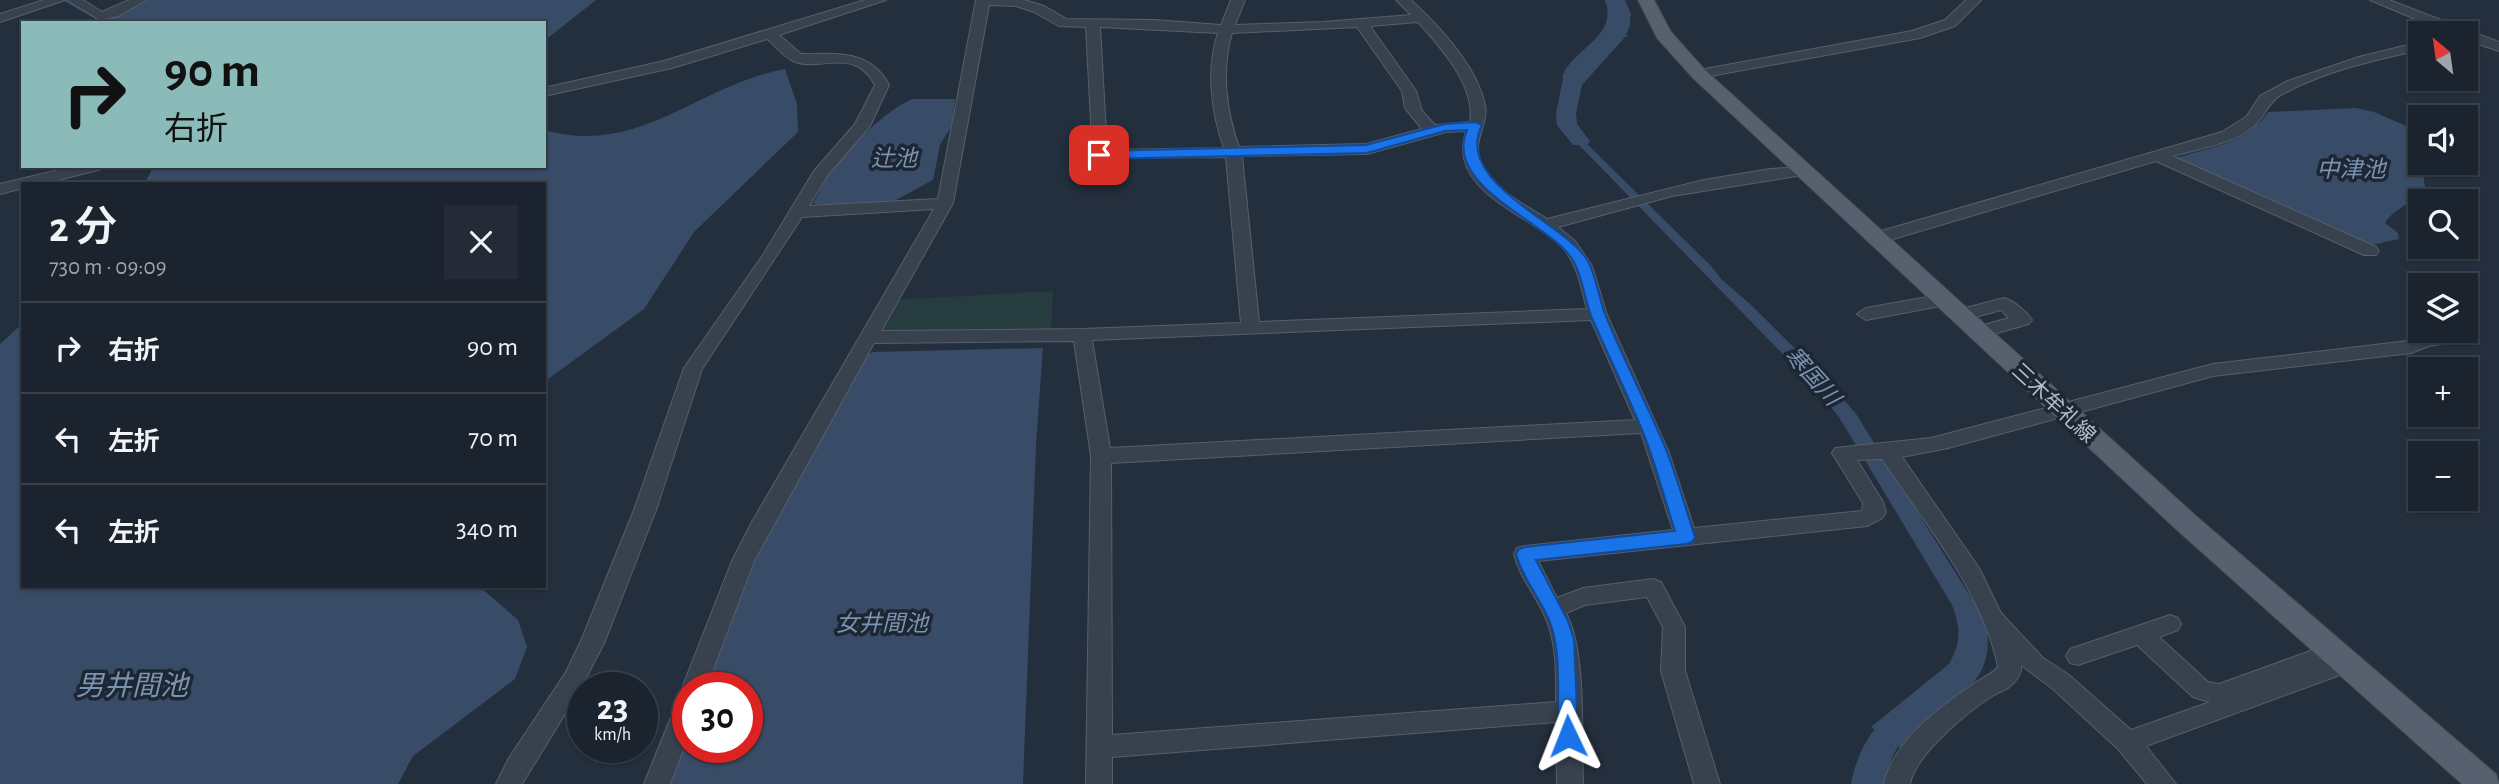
<!DOCTYPE html>
<html lang="ja">
<meta charset="utf-8">
<style>
:root{--surface:#1b232e;--page:#242b36;--text:#f1f3f6;--muted:#a0a4aa;--line:#39404a}
body{margin:0;font-family:"Alegreya Sans","Noto Sans JP",sans-serif;background:var(--page);color:var(--text);height:100vh;display:flex;flex-direction:column;font-size:26px;white-space:nowrap}
*{box-sizing:border-box;margin:0}
p{font-size:23px;color:var(--muted)}
.icon{flex:none;width:38px;height:38px;fill:none;stroke:currentColor;stroke-width:2;stroke-linecap:round;stroke-linejoin:round}
.map{position:relative;flex:1;overflow:hidden}
.details{position:absolute;left:21px;top:182px;width:525px;height:406px;display:flex;flex-direction:column;background:var(--surface);border-radius:0px;box-shadow:0 2px 5px #0004,0 0 0 2px var(--line)}
.details>*{flex:none}
.top-card{position:absolute;left:21px;top:21px;width:525px;height:147px;border-radius:0px;box-shadow:0 2px 5px #0004,0 0 0 2px var(--line);background:#8bbbb9;color:#111;overflow:hidden}
.needle{width:46px;rotate:331deg}
.controls{position:absolute;left:2408px;top:21px;display:grid;gap:14px}
.controls a{display:grid;place-items:center;width:70px;height:70px;border-radius:0px;background:var(--surface);box-shadow:0 2px 5px #0004,0 0 0 2px var(--line);font-size:35px}
.speed{position:absolute;left:567px;top:672px;display:flex;gap:14px;font-size:35px;font-weight:700;text-align:center}
.speed>*{display:grid;place-content:center;width:91px;height:91px;border-radius:50%;background:var(--surface);box-shadow:0 2px 5px #0004,0 0 0 2px var(--line);line-height:1}
.speed small{font-size:18px;font-weight:400}
.speed .limit{border:10px solid #d22;background:#fff;color:#111}
.pin{position:absolute;display:grid;place-items:center;width:60px;height:60px;color:#fff;margin:-30px;border-radius:14px;box-shadow:0 4px 10px #0006}
.me{position:absolute;width:77px;margin:-38px;rotate:358deg;stroke-linejoin:round;filter:drop-shadow(0 0 5px #0008)}
.turn{display:flex;align-items:center;gap:24px;height:147px;padding:0 28px;font-size:32px}
.turn .icon{width:91px;height:91px;stroke-width:2.5}
.turn b{display:block;font-size:49px;line-height:60px}
.round{display:grid;place-items:center;flex:none;width:74px;height:74px;border-radius:0px;background:var(--page)}
.headline{display:flex;align-items:center;justify-content:space-between;height:119px;padding:0 28px}
h1{font-size:42px;font-weight:600;line-height:52px}
ul{padding:0;list-style:none}
li{display:flex;align-items:center;gap:21px;height:91px;padding:0 28px;border-top:2px solid var(--line)}
li div{flex:1}
li b{display:block;font-size:26px}
li em{font-style:normal}
.map>svg:first-child{display:block}
.green{fill:#263c3f}
.water{fill:#394c67}
.lines{fill:none;stroke-linecap:round;stroke-linejoin:round}
.stream{stroke:#394c67;stroke-width:3.5}
.river{fill:#394c67;fill-rule:evenodd}
.minor-casing{stroke:#565f6c;stroke-width:2}
.major-casing{stroke:#414a57;stroke-width:2}
.minor{fill:#38414e;fill-rule:evenodd}
.major{fill:#56606e;fill-rule:evenodd}
.route{fill:#1a73e8;stroke:#114b97;stroke-width:2}
.labels{text-anchor:middle;stroke-width:7;stroke-linejoin:round;paint-order:stroke}
.street-label{font-size:21px;fill:#b4bcc9;stroke:#1d2633}
.water-label{font-size:23px;font-style:italic;fill:#7c92b1;stroke:#1d2633}
.near-water-label{font-size:28px;font-style:italic;fill:#7c92b1;stroke:#1d2633}
</style>
<div class="map">
<svg width="2499" height="784" viewBox="0 0 2499 784">
<rect width="100%" height="100%" fill="#242f3e"/>
<path class="green" d="M1053 291 1051 329 870 336 891 300Z"/>
<path class="water" d="M147 0H596L544 41V23H103Z
M1605 0H1624C1631 13 1633 22 1626 35L1629 37H1625L1583 84 1562 78C1568 51 1620 37 1605 0Z
M785 69 797 104 798 132 694 232 644 309 544 382V184H144L154 166H544V130C640 157 697 85 785 69Z
M913 99H955L952 125 940 145 933 180 894 201 820 206 813 203C820 193 823 182 829 173 843 152 889 107 913 99Z
M2356 108 2374 112 2420 132V163H2435L2423 171 2425 188C2414 203 2394 208 2385 223L2398 233 2399 239 2372 245 2175 158C2205 149 2250 142 2268 112Z
M1563 113 1570 115 1572 126 1582 139 1711 266 1722 280 1749 303 1827 380 1856 414 1984 618C2004 688 1940 703 1901 748L1871 727 1949 664C1961 643 1961 628 1952 605L1839 417 1813 385 1580 146 1565 128 1561 117Z
M23 323V586H479L518 620 527 647 515 679 413 756 398 784H0V344Z
M1043 348 1036 444 1023 784H665L688 722V747H747V688H701L746 565 864 355 874 352Z"/>
<g class="lines">
<path class="stream" d="M66 0 106 23"/>
<path class="river" d="M1607 0H1625L1631 14 1623 39 1583 80 1576 113 1577 124 1590 141 1587 145H1573L1557 125 1556 113 1563 79 1607 33 1613 14Z
M1912 701 1924 705 1929 715C1921 730 1907 735 1898 747 1891 757 1887 772 1885 784H1851C1857 750 1878 713 1912 701Z"/>
<g class="minor-casing">
<path id="minor" d="M44 0H65L0 22V14Z
M67 0H83L102 12 129 0H146L118 16 100 20Z
M865 0H886L779 35 801 54C836 54 870 49 889 85L870 126 827 176 809 206 938 199 976 0H1024L1044 6 1067 19 1154 20 1221 25 1231 0H1245L1235 25 1323 22 1411 15 1396 0H1411C1439 26 1477 66 1485 105 1488 121 1478 133 1478 148 1478 183 1522 203 1547 219L1704 180 1770 169 1809 167 1811 170 1803 175 1672 196 1558 227 1575 241 1592 266 1607 315 1669 453 1694 528 1862 511 1863 503 1832 453 1835 448 1931 438 2213 364 2408 341 2426 335 2466 331V327L2468 331 2462 341 2429 346 2411 353 2213 376 1948 448 1902 457 1979 568 2001 613 2043 658 2069 675 2131 730 2210 702 2193 697 2137 645 2078 665 2070 663 2066 656 2070 649 2170 615 2178 618 2181 624 2178 630 2159 637 2208 682 2219 684 2330 644 2338 646 2340 655 2351 657 2355 664 2351 671 2146 746 2176 784H2147L2118 749 2053 689 2021 665C2022 674 2015 683 2008 688 2004 691 1998 692 1994 695 1968 711 1915 755 1910 784H1884C1893 741 1940 707 1975 683 1983 677 1991 675 1998 667 1983 592 1925 523 1882 459L1857 460 1883 502 1886 513 1882 518 1867 526 1538 561 1557 598 1583 588 1653 579 1661 582 1685 627V671L1720 784H1694L1661 671 1663 627 1647 597 1585 605 1566 613C1587 652 1581 738 1583 784H1557L1556 722 1112 757V784H1086L1091 456 1074 341 874 343 754 561 706 688H688V737L670 784H644L676 705 679 698 687 695 682 688 732 561 752 522 934 209 802 217 702 369 656 510 605 641 582 686 522 784H496L509 758 566 672 581 641 634 510 684 368 763 255 814 171 855 124 875 85C854 45 819 73 793 61 784 57 775 45 767 39L672 68 544 96V88L664 61ZM989 5 1016 6 1034 12 1059 26 1086 27 1093 158 1226 157 1241 323 1082 329 881 331 953 203ZM1418 22C1440 47 1476 85 1470 122L1435 125 1422 111 1416 91 1370 26ZM1100 27 1218 33C1206 69 1211 111 1224 148L1107 150ZM1357 27 1402 91 1405 108 1422 129 1366 144 1239 147C1226 111 1221 70 1232 33ZM1466 131C1446 192 1531 214 1563 248 1578 265 1581 288 1587 309L1259 322 1242 156 1367 154 1446 132ZM1591 320 1635 420 1110 448 1092 340ZM1641 433 1673 530 1525 546 1517 548 1514 554C1520 580 1540 599 1548 624 1557 649 1556 676 1556 702L1112 735 1111 463Z
M1966 0H1981L1955 26 1920 38 1699 78 1692 74 1699 70 1912 31 1945 20Z
M2370 0H2389L2499 42V51L2466 40V33H2449Z
M2420 42V50C2374 60 2322 72 2281 95 2267 103 2265 117 2253 127 2231 144 2198 149 2172 156L2376 247 2379 251 2376 255H2364L2156 161 1883 242H1871L1869 238 1871 234 2222 132 2246 117 2260 96 2288 81 2359 57Z
M75 166H104L102 169 42 184H23V188L0 194V184Z
M1945 294 1951 296 1954 300 1951 304 1866 320 1857 314 1866 308Z
M2004 298C2014 301 2026 311 2032 320L2029 324 1979 338 1970 332 1973 328 2009 318 2001 310 1960 321 1951 315 1954 311Z"/>
</g>
<g class="major-casing">
<path id="major" d="M1638 0H1654L1671 32 1705 70 2196 516 2496 774 2499 784H2462L2177 530 1693 78 1657 38Z"/>
</g>
<use href="#minor" class="minor"/>
<use href="#major" class="major"/>
</g>
<path class="route" d="M1475 122 1482 125C1453 181 1560 221 1586 258 1596 273 1598 296 1605 314 1622 357 1644 398 1662 440 1676 471 1684 505 1695 537L1692 542 1686 544 1536 560 1568 621 1574 639 1578 736 1575 742 1568 744 1561 742 1558 736C1557 702 1562 652 1550 622 1540 598 1523 579 1516 554L1519 549 1525 547 1675 531C1666 503 1658 473 1648 445 1632 402 1610 360 1592 318 1585 301 1583 279 1574 262 1553 223 1442 188 1467 130L1445 131 1367 153 1099 159 1092 155 1099 151 1366 145 1445 124Z"/>
<g class="labels">
<g class="street-label">
<text transform="translate(2054 403) rotate(43)" y="7">三木牟礼線</text>
</g>
<g class="water-label">
<text x="894" y="166">辻池</text>
<text x="2351" y="177">中津池</text>
<text transform="translate(1813 376) rotate(48)" y="8">寒国川</text>
<text x="882" y="631">女井間池</text>
</g>
<g class="near-water-label">
<text x="132" y="695">男井間池</text>
</g>
</g>
</svg>
<div class="controls">
<a><svg class="needle" viewBox="-14 -14 28 28"><path d="M0-13l5 13h-10z" fill="#e53935"/><path d="M0 13l5-13h-10z" fill="#a0a4aa"/></svg></a>
<a><svg class="icon" aria-label="sound" viewBox="0 0 24 24"><path d="M4 9h4l5-4v14l-5-4H4zM17 9q2 3 0 6"/></svg></a>
<a><svg class="icon" aria-label="search" viewBox="0 0 24 24"><circle cx="10" cy="10" r="6"/><path d="M15 15l6 6"/></svg></a>
<a><svg class="icon" aria-label="layers" viewBox="0 0 24 24"><path d="M12 4l9 5-9 5-9-5zM3 14l9 5 9-5"/></svg></a>
<a>+</a>
<a>−</a>
</div>
<div class="speed"><div>23<small>km/h</small></div><div class="limit">30</div></div>
<div class="pin" style="left:1099px;top:155px;background:#d93025"><svg class="icon" aria-label="arrive" viewBox="0 0 24 24"><path d="M6 21V4h12l-3 4 3 4H6"/></svg></div>
<svg class="me" style="left:1568px;top:736px" viewBox="-20 -20 40 40"><path d="M0-17L14 15 0 8-14 15z" fill="#1a73e8" stroke="#fff" stroke-width="4"/></svg>
<div class="top-card">
<div class="turn"><svg class="icon" aria-label="right" viewBox="0 0 24 24"><path d="M7 20v-9h11M14 6l5 5-5 5"/></svg><div><b>90 m</b>右折</div></div>
</div>
<section class="details">
<div class="headline"><div><h1>2 分</h1><p>730 m · 09:09</p></div><a class="round"><svg class="icon" aria-label="close" viewBox="0 0 24 24"><path d="M6 6l12 12M18 6L6 18"/></svg></a></div>
<ul>
<li><svg class="icon" aria-label="right" viewBox="0 0 24 24"><path d="M7 20v-9h11M14 6l5 5-5 5"/></svg><div><b>右折</b></div><em>90 m</em></li>
<li><svg class="icon" aria-label="left" viewBox="0 0 24 24"><path d="M17 20v-9H6M10 6l-5 5 5 5"/></svg><div><b>左折</b></div><em>70 m</em></li>
<li><svg class="icon" aria-label="left" viewBox="0 0 24 24"><path d="M17 20v-9H6M10 6l-5 5 5 5"/></svg><div><b>左折</b></div><em>340 m</em></li>
</ul>
</section>
</div>
